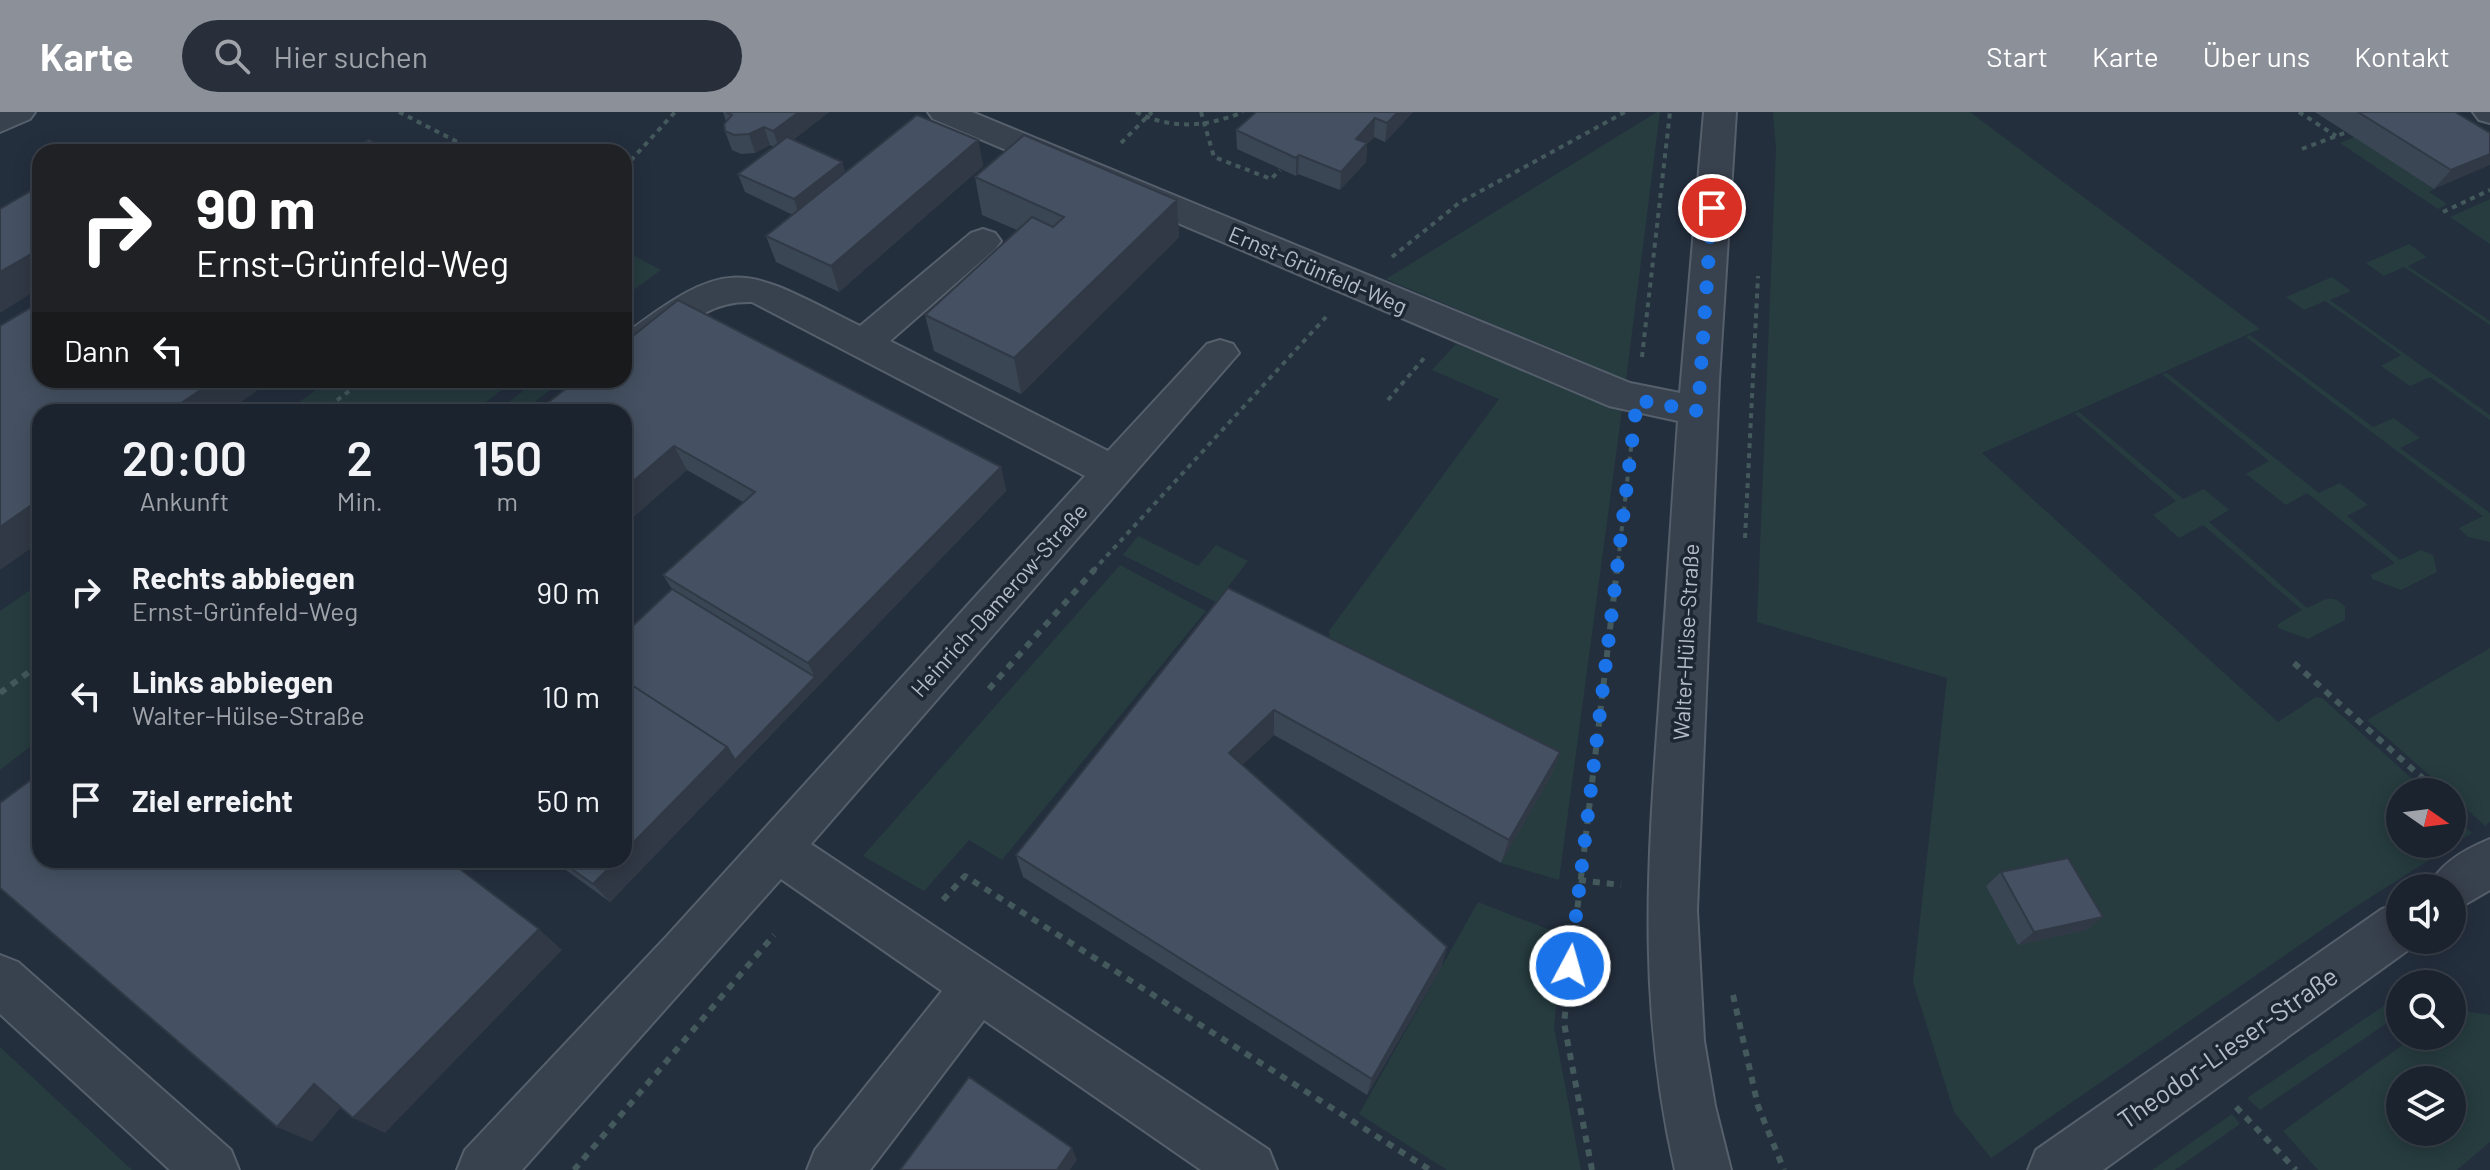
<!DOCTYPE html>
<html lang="de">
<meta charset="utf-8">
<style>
:root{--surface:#1b232e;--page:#282f3a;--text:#f1f3f6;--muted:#a0a4aa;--line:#39404a;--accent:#8c9099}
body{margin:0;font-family:Barlow,sans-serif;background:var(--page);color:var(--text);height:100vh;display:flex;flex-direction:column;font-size:30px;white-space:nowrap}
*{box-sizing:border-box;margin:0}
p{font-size:26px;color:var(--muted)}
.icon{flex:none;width:44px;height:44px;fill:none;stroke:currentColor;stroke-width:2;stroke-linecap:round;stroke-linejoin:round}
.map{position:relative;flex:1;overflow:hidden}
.panel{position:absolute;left:32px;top:292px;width:600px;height:464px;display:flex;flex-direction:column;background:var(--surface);border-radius:24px;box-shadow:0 4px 20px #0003,0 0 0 2px var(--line)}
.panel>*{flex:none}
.banner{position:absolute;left:32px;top:32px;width:600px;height:244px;border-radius:24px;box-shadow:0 4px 20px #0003,0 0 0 2px var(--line);background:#202124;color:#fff;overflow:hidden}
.needle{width:52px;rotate:104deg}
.controls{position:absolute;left:2386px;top:666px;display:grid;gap:16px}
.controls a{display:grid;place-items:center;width:80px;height:80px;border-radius:50%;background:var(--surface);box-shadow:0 4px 20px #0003,0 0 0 2px var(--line);font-size:40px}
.pin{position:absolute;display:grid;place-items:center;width:68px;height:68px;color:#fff;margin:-34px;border:4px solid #fff;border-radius:50%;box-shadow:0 2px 8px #0007}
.me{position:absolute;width:88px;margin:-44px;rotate:6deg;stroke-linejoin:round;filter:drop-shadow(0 0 6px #0008)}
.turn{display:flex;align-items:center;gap:28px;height:168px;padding:0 32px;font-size:36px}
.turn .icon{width:104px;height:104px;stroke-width:2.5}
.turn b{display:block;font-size:56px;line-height:68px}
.then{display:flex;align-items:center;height:76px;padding:0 32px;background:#0003;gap:16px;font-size:30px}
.eta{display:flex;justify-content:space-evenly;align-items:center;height:136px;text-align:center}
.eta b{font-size:48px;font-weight:600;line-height:56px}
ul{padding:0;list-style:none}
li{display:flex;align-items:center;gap:24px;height:104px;padding:0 32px}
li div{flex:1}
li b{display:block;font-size:30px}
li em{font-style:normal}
header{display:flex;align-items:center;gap:48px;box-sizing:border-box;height:112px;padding:0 40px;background:var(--accent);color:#fff}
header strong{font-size:38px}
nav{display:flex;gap:44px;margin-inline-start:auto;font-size:28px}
.search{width:560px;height:72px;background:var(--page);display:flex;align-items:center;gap:20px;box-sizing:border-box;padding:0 28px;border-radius:44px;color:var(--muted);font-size:30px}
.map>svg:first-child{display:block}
.green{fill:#263c3f;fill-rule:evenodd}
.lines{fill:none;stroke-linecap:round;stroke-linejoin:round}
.minor-casing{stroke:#565f6c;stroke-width:4}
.path-far1{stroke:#44595c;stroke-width:4;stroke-dasharray:5 5;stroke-linecap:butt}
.path{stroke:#44595c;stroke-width:6;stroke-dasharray:7 7;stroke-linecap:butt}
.minor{fill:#38414e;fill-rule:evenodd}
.wall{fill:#3b4654}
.shaded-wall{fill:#303945}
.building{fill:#455162;stroke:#303945;stroke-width:2}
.route{stroke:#1a73e8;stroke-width:14;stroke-dasharray:0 25.2}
.labels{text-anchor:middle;stroke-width:7;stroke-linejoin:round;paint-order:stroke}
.street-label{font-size:22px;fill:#b4bcc9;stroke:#1d2633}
.near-street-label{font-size:26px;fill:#b4bcc9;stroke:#1d2633}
</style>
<header>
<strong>Karte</strong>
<div class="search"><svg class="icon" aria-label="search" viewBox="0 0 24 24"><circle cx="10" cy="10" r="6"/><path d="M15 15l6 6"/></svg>Hier suchen</div>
<nav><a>Start</a><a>Karte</a><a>Über uns</a><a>Kontakt</a></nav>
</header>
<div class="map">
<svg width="2490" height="1058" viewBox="0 0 2490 1058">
<rect width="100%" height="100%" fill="#242f3e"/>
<path class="green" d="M1657 0H1660L1626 268 1386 167Z
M1773 0H1970L2260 217 1982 341 2278 610 2316 585 2322 586 2427 680H2400V732H2452V703L2472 721 2352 797 1991 1046 1954 1000 1913 870 1947 566 1757 510 1776 37Z
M2354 25 2434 77 2429 80 2447 92 2438 97 2340 31Z
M2490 87V132L2450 105Z
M2409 132 2427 145 2408 154 2490 209V213L2404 155 2384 164 2366 151Z
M624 138 661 158 624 185Z
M2332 165 2351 179 2330 188 2490 303V308L2430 265 2410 274 2381 254 2401 243 2325 189 2304 198 2286 185Z
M2250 223 2373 315 2394 306 2420 326 2400 336 2490 401V430L2468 425 2459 416 2483 404 2246 225Z
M1456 232 1622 298 1559 768 1501 751 1550 665 1331 554 1329 519 1499 287 1432 258Z
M2167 261 2319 381 2340 371 2368 393 2347 404 2400 448 2421 438 2433 443 2437 460 2401 478 2372 467 2371 463 2395 451 2307 381 2286 393 2246 362 2269 349 2162 262Z
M330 268H515L473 300H285Z
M537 268H563L522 300H496Z
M2079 300 2183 387 2204 377 2229 398 2209 410 2307 496C2323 489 2332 480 2345 495V508L2308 527 2278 516V512L2302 498 2203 413 2179 426 2153 403 2176 389 2074 301Z
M1138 424 1198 454 1216 433 1248 449 1216 490 1123 443Z
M1120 453 1206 499 1002 748 969 728 924 779 863 744Z
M40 471V627L0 658V499Z
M2490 536V710L2485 714 2452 684V680H2448L2367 608Z
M1478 790 1563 823 1554 915 1581 1058H1447L1359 1002Z
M2400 883V902L2260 998 2247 986Z
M2452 897 2490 903V1030L2457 1058H2318L2283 1019 2415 924H2452ZM2400 968H2452V1020H2400Z
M0 935 132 1058H0Z
M2232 1002 2240 1012 2175 1058H2152Z"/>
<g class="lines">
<g class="minor-casing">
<path id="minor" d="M0 0H35L30 7 0 20Z
M928 0H972L1630 271 1680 281 1704 0H1736L1719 268 1697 798 1704 929 1715 994 1731 1058H1675C1638 895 1647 758 1659 594 1666 499 1671 404 1678 309L1609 294 933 7Z
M2473 0H2490V11L2479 8Z
M983 117 995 121 1001 129 995 137 890 229 1108 339 1207 232 1220 228 1233 232 1239 241 811 732 1269 1038 1277 1058H1201L984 908 870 1058H807L815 1038 942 879 781 767 522 1058H457L465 1038 666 825 1085 364 752 190C688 188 675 241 624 256V223C733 140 744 156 860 214L971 121Z
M2490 727V778L2452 800V776H2428C2439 752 2465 737 2490 727Z
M2400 790V828H2419L2418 831 2103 1058H2028L2036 1038 2382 797Z
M0 843 18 850 231 1038 239 1058H170L0 902Z"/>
</g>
<path class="path-far1" d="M399 0 477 40
M1136 0C1172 18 1207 15 1243 0
M1201 0 1214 45 1271 67 1280 58
M2299 0 2336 24
M1121 31 1152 0
M2302 37 2347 20
M624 56 675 0
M2443 100 2490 78
M1392 145 1459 91 1625 0
M1642 245 1670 0
M1388 288 1425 245
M321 300 364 268
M1745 426 1758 164
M1093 459 1326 205
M1617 459 1632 327"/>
<path class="path" d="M2294 551 2438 680
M989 577 1095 457
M0 581 40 552
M2452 693 2466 705
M1579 768 1621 773
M943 788 965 764 1430 1058
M1733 883 1758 994 1784 1058
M2236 995 2296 1058
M574 1058 774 823
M1592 1058 1564 911 1617 457"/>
<use href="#minor" class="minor"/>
</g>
<path class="wall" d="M723 0H829L793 28 842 50 845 61 978 28 983 54 839 180 776 150 766 124 793 103 745 80 738 62 774 35 770 33 755 41 741 42 732 38 725 19 726 9Z
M1256 0H1413L1385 30 1374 25 1367 32 1366 50 1340 78 1298 62 1296 64 1237 37 1236 18Z
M2315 0H2455L2490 21 2434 77Z
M975 65 1177 88 1179 125 1021 282 934 239 925 203 1017 118 982 103Z
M624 300 1001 355 1006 379 610 790 552 748H624L672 477 663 463 743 390 687 358 624 413Z
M1228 476 1560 640 1551 664 1501 751 1274 623 1242 653 1447 835 1441 856 1367 983 1023 765 1016 743Z
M2001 760 2103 805 2086 818 2018 833 1986 774Z"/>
<path class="shaded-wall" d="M799 0H829L780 38 773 19Z
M1398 0H1413L1385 30 1387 11Z
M1375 6 1374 25 1367 32 1366 50 1340 78 1341 60 1356 27Z
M764 15 770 33 755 41 749 22Z
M978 28 983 54 839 180 831 154Z
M2490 42V53L2434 77 2451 58Z
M1299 43 1298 62 1296 64V46Z
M842 50 847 68 800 106 794 87Z
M1177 88 1179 125 1021 282 1014 246Z
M40 137V176L0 201V160Z
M215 268H272L227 300H168Z
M674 334 687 358 624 413V377Z
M1001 355 1006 379 610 790 593 772 617 748H624V740L727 635 815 565 808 551Z
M40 387V430L0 458V415Z
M1274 598V623L1229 666V641Z
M1560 640 1551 664 1501 751 1509 728Z
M2103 805 2086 818 2018 833 2034 820Z
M539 817 562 838 385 1021 353 1006Z
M1447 835 1441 856 1367 983 1372 967Z
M314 972 347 988 312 1030 277 1015Z
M1072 1036 1077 1048 1070 1058H1057Z"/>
<path class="building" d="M726 0H799L773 19 764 15 749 22 734 23 725 19 724 12 732 3Z
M1256 0H1398L1387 11 1375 6 1356 27 1367 31 1341 60 1299 43 1296 46 1236 18Z
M2358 0H2455L2490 21V42L2451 58Z
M917 3 978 28 831 154 766 124Z
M1024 23 1177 88 1014 246 925 203 1032 105 1053 115 1064 105 975 65Z
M787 25 842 50 794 87 738 62Z
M369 28 391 40H349Z
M34 77 40 81V137L0 160V97Z
M678 188 1001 355 808 551 663 463 755 380 674 334 624 377V300H536L577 268H624V231Z
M40 190V268H215L168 300H40V387L0 415V214Z
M1228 476 1560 640 1509 728 1274 598 1229 641 1447 835 1372 967 1016 743Z
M672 477 815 565 735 648 727 635 624 568V522Z
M624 568 727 635 624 740Z
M40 661V748H448L539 817 353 1006 314 972 277 1015 0 776V691Z
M2068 746 2103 805 2034 820 2001 760Z
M559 748H617L593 772Z
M969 965 1072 1036 1057 1058H900Z"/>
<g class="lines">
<path class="route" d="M1570 854 1637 288 1698 299 1712 96"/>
</g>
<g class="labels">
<g class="street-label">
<text transform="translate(1318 158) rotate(23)" y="8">Ernst-Grünfeld-Weg</text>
<text transform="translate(999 488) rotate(-48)" y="8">Heinrich-Damerow-Straße</text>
<text transform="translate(1686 530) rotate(-87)" y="8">Walter-Hülse-Straße</text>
</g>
<g class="near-street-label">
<text transform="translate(2228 936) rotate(-35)" y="9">Theodor-Lieser-Straße</text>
</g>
</g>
</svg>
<div class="controls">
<a><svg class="needle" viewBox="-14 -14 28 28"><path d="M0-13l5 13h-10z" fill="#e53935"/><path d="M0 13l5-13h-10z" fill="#a0a4aa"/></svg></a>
<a><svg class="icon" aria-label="sound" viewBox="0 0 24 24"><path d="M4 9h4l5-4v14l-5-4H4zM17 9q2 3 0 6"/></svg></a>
<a><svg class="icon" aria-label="search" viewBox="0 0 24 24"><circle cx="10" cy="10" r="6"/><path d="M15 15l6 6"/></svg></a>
<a><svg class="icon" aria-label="layers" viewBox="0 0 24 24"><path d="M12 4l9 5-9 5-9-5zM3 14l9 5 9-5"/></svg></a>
</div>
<div class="pin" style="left:1712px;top:96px;background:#d93025"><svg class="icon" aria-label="arrive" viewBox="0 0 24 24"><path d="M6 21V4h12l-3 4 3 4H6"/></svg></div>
<svg class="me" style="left:1570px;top:854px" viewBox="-20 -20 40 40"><circle r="17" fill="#1a73e8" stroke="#fff" stroke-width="3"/><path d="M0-11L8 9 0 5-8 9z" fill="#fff"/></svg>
<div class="banner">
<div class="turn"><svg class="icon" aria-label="right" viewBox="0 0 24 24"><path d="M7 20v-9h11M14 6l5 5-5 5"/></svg><div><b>90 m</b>Ernst-Grünfeld-Weg</div></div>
<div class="then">Dann<svg class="icon" aria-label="left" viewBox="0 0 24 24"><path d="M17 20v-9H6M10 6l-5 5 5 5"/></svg></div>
</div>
<section class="panel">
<div class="eta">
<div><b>20:00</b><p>Ankunft</p></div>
<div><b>2</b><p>Min.</p></div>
<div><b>150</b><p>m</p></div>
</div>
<ul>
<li><svg class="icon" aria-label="right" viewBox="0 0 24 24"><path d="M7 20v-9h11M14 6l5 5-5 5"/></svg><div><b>Rechts abbiegen</b><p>Ernst-Grünfeld-Weg</p></div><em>90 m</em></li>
<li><svg class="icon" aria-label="left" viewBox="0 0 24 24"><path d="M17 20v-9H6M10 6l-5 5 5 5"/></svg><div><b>Links abbiegen</b><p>Walter-Hülse-Straße</p></div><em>10 m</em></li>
<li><svg class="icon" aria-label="arrive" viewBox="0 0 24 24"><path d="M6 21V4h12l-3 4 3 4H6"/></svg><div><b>Ziel erreicht</b></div><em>50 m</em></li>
</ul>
</section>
</div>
